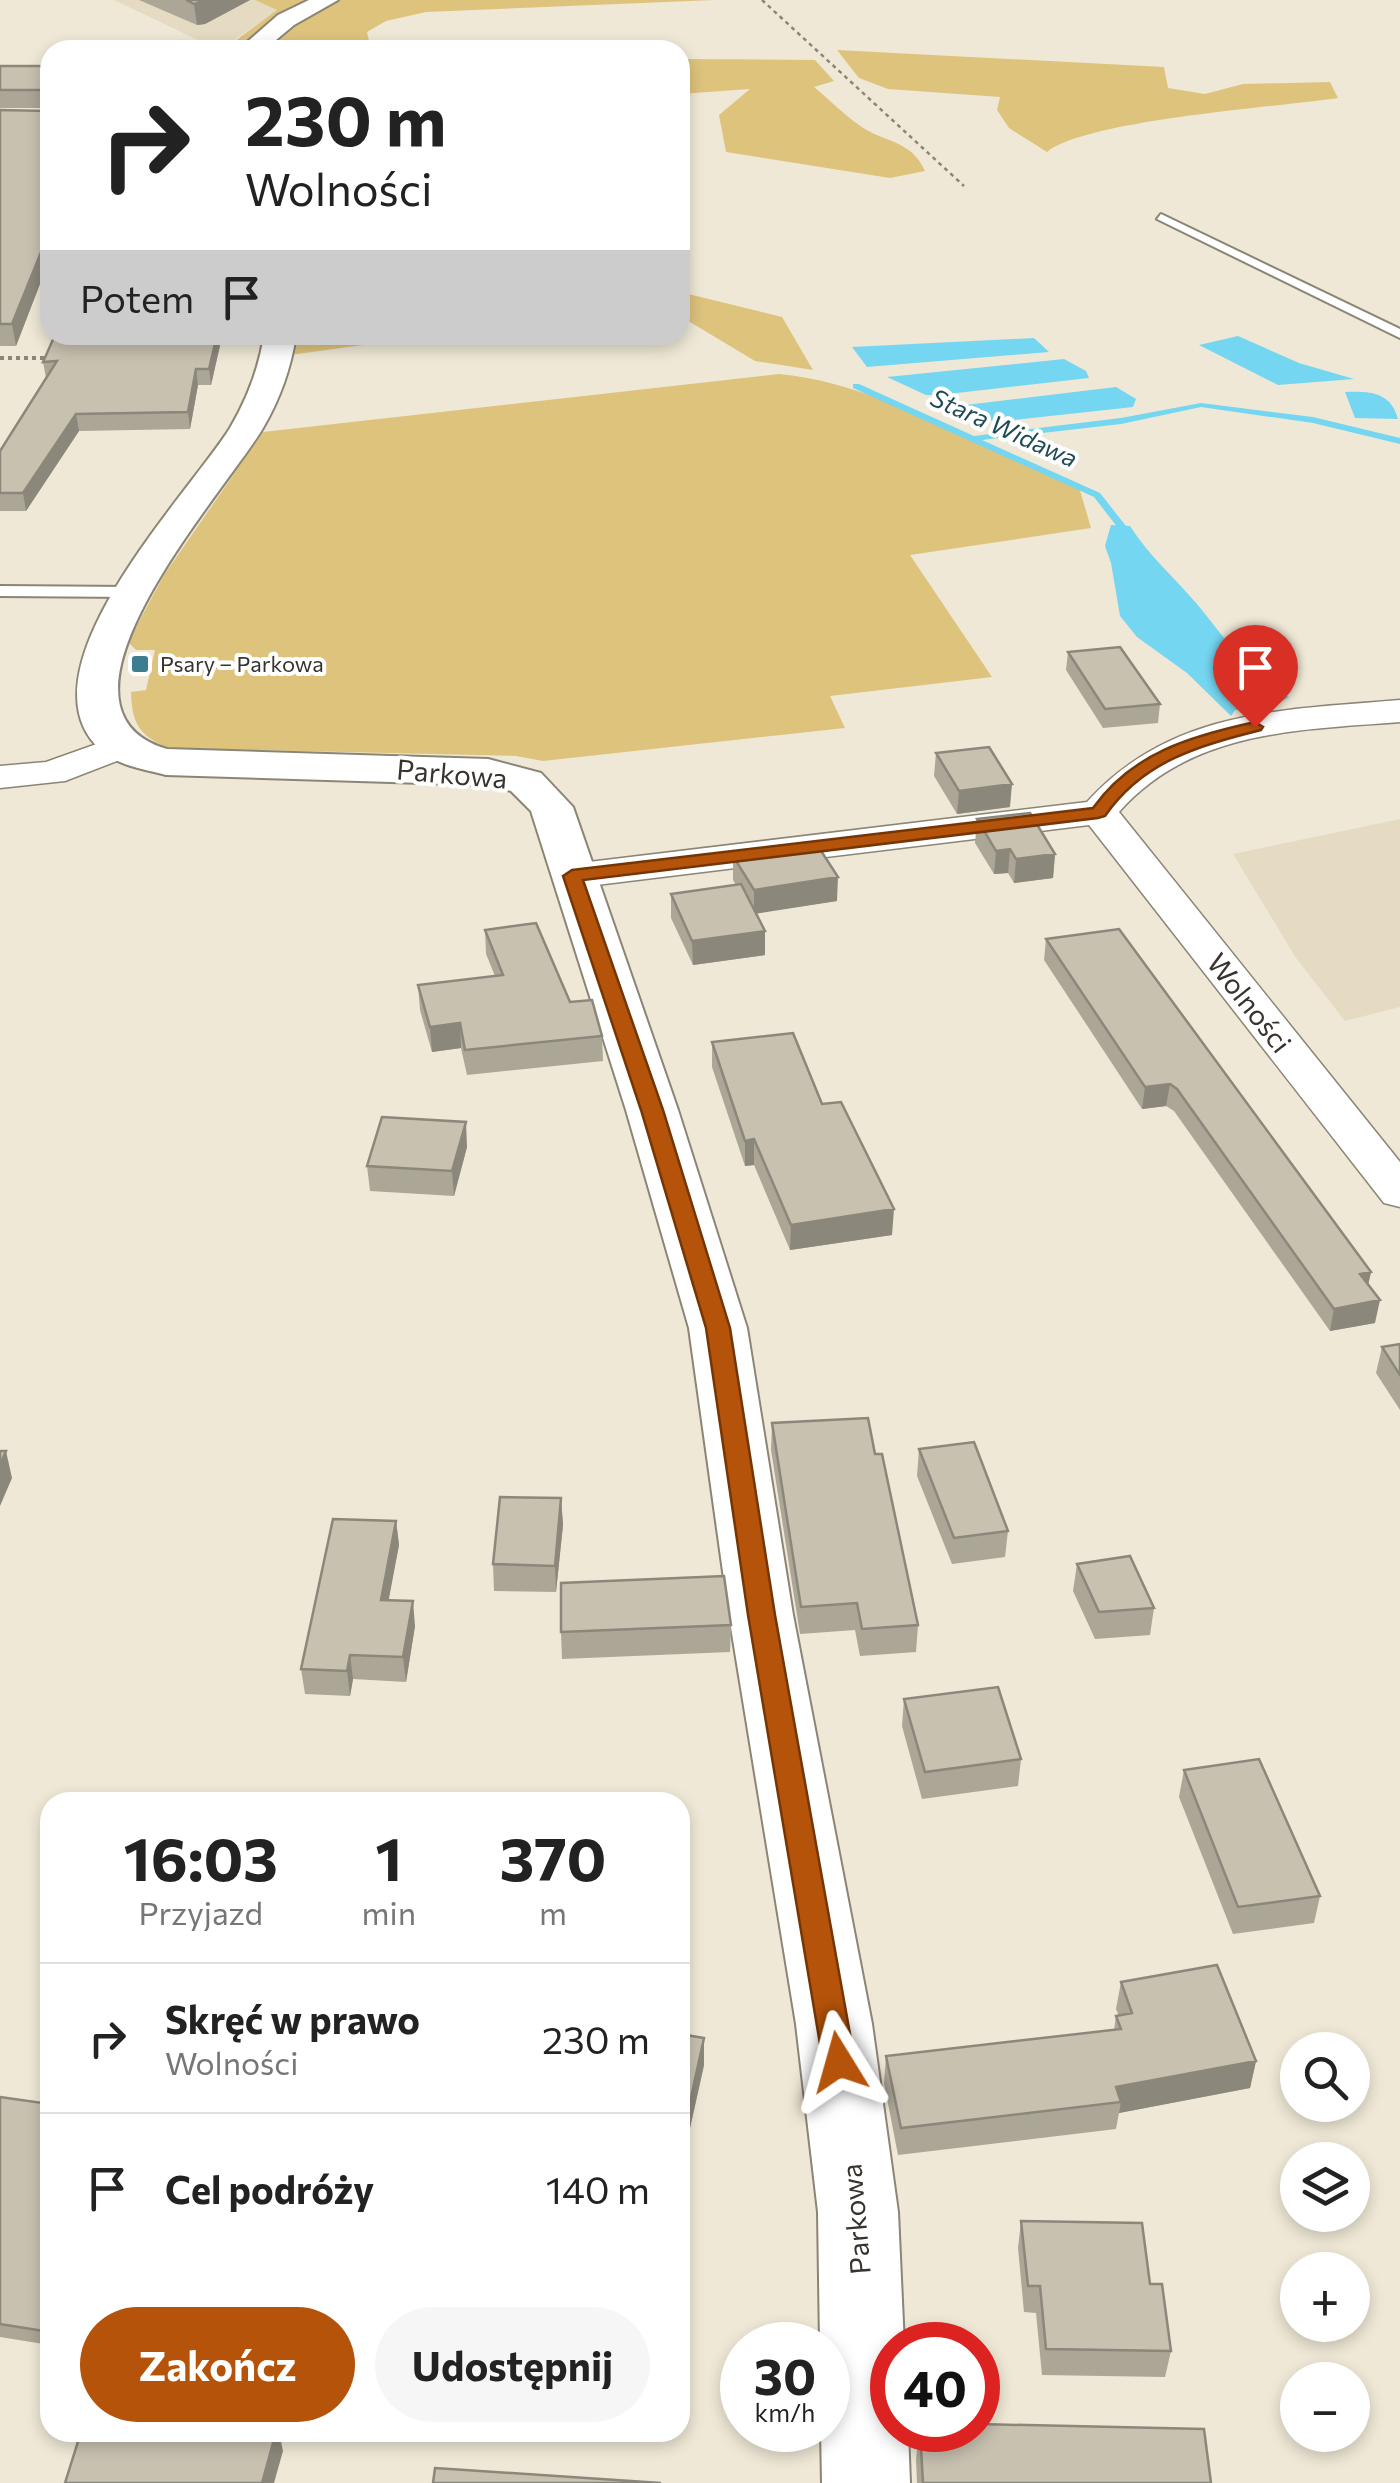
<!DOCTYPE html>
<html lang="pl">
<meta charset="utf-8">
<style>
:root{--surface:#fff;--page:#f6f6f6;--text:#222;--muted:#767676;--line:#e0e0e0;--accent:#b45309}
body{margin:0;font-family:Commissioner,sans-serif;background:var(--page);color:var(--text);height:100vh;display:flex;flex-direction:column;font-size:38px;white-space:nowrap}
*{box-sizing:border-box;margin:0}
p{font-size:32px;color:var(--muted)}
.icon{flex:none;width:55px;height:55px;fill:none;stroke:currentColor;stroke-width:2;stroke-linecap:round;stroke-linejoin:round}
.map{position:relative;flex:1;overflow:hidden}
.details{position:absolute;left:40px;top:1792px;width:650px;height:650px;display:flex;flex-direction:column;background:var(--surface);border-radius:30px;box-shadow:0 5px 15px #0003}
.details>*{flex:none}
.banner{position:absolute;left:40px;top:40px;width:650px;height:305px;border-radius:30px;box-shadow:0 5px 15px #0003;background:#fff;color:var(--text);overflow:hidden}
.fabs{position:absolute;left:1280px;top:2032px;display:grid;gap:20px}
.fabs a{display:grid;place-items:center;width:90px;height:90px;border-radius:50%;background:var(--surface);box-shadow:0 5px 15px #0003;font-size:50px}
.speed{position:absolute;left:720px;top:2322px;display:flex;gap:20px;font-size:50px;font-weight:700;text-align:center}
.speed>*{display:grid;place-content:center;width:130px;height:130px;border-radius:50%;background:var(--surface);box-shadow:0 5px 15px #0003;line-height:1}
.speed small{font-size:25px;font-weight:400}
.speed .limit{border:15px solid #d22;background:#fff;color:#111}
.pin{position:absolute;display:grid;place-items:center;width:85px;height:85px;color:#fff;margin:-102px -42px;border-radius:50% 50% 50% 0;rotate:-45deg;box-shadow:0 0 10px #0007}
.pin .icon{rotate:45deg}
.me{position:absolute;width:110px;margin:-55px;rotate:352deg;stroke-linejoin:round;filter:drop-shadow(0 0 8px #0008)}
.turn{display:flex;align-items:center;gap:35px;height:210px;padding:0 40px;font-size:45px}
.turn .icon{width:130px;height:130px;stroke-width:2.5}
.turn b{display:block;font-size:70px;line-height:85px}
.then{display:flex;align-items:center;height:95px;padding:0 40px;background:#0003;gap:20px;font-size:38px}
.eta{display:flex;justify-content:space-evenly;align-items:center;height:170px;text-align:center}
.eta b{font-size:60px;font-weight:700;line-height:70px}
.button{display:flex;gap:20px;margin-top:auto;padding:20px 40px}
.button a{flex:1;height:115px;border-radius:60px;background:var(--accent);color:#fff;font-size:40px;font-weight:700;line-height:115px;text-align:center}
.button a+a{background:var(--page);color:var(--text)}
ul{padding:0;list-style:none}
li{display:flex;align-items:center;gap:30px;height:150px;padding:0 40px;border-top:2px solid var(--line)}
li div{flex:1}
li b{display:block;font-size:38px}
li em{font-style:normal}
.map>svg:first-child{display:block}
.built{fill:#e5dbc3}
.green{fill:#dec37d}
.water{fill:#74d6f0}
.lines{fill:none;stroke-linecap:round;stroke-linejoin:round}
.stream{fill:#74d6f0;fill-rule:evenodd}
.service-casing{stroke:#8b8575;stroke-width:4}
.minor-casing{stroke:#8b8575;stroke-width:3}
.tertiary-casing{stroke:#8b8575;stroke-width:4}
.path-far1{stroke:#8a857a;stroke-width:2.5;stroke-dasharray:4 4;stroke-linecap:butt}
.path{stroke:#8a857a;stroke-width:4;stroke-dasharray:4 4;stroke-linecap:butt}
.service{fill:#fff;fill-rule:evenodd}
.minor{fill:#fff;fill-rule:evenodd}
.tertiary{fill:#fff;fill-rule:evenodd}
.wall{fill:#aca697}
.shaded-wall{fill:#8c877b}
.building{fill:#c8c1b0;stroke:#8c877b;stroke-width:2.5}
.route{fill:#b45309;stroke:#753606;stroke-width:2.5}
.poi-dot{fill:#3c7e8f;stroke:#fff;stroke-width:4}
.labels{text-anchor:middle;stroke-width:8;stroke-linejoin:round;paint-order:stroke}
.far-poi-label{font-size:22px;fill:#37342e;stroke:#fff;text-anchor:start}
.far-water-label{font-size:25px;font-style:italic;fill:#204b56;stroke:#fff}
.street-label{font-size:28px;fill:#37342e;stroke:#fff}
</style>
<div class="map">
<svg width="1400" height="2483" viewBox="0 0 1400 2483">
<rect width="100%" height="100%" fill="#efe8d6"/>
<path class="built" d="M114 0H255L278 10 219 50Z
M1400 819V1007L1345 1021 1296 958 1233 854Z"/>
<path class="green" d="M255 0H316L323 6 338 0H714L426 12 386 21 367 32 371 50H223L277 10Z
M837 50 1164 67 1168 88 1205 94 1243 84 1330 82 1338 98C1278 107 1086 120 1047 152L1009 128 997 110 1000 97 888 89 859 78Z
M680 59 815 60 834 81 814 87C829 99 843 114 859 125 883 143 911 139 925 171L890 178 726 152 719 115 750 89 680 94Z
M680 292 782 317 813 370 755 361 680 316Z
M292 335H436L290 355Z
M779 374C868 381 996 448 1079 487L1091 528 910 555 992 677 830 696 845 728 543 761 516 756 168 748C139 735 132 724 131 692L146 690 155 650H136L128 642 164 575 263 432Z"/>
<path class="water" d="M1238 336 1299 363 1354 379 1278 385 1199 345Z
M1034 338 1049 352 867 367 852 347Z
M1064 359 1086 371 1089 378 939 395H926L887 377Z
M1116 387 1136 399 1133 407 995 422 957 406Z
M1345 392C1370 391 1391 392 1398 419L1355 418Z
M1111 525 1130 526C1149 556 1174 577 1196 603 1224 636 1249 677 1289 697L1269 709 1235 710 1231 716 1187 673 1137 637 1120 616 1111 563 1105 546Z"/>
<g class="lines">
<path class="stream" d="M853 384H859L974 436 1121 418 1201 403 1313 417 1400 438V444L1313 423 1201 407 1121 424 982 440 1100 493 1126 526 1121 529 1118 528 1094 497 853 388Z"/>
<g class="service-casing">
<path id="service" d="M1161 214 1400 329V338L1157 219Z
M0 586 132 587 140 592 132 597 0 596Z"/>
</g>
<g class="minor-casing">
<path id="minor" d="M1400 700V722C1299 730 1191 730 1119 812L1400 1162V1207L1384 1203 1089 825 572 888 558 884 552 876 558 868 572 864 1087 802C1171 709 1284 710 1400 700Z
M122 735 135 738 140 746 135 754 65 781 0 788V766L46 762Z"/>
</g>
<g class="tertiary-casing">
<path id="tertiary" d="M309 0H338L294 25 264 50H238L278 15Z
M264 335H296C291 368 280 399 263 428 226 491 28 708 167 749L488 759 541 773 573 807 678 1110 747 1328 793 1615 872 2024 898 2212 904 2345H892V2430H908L910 2483H822L821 2430H828V2345H820L818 2212 796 2024 729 1615 689 1328 626 1110 531 811 511 791 487 785 166 775C144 769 119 766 102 751 13 674 188 495 230 428 247 399 259 368 264 335Z"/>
</g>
<path class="path-far1" d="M762 0 964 186"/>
<path class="path" d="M0 358H52"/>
<use href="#service" class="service"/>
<use href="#minor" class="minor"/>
<use href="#tertiary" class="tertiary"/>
</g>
<path class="wall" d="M139 0H250L205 24 197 25Z
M0 66H50V258L16 346H0V110L47 111 48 108H0Z
M55 335H221V341L211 385H198L190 429 79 431 26 511H0V451L46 378 43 362Z
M1068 652 1160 704 1158 723 1103 728 1066 670Z
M936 753 1010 807 957 814 934 776Z
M977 819 1055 854 1053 878 1014 883 1008 873 994 874 975 843Z
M733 856 837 901 756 913 765 931V955L693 965 671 918V894L736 885 733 880Z
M485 930 570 1002 602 1036 603 1061 467 1075 461 1048 432 1052 420 1010 418 985 495 976 486 954Z
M1046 939 1371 1272 1368 1285 1375 1323 1330 1331 1174 1111 1166 1106 1142 1109 1044 960Z
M712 1042 822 1104 892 1235 790 1250 754 1165 745 1166 712 1067Z
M467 1147 454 1196 370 1191 367 1166Z
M1400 1344V1410L1376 1373 1382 1347Z
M772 1423 875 1454 918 1625 916 1652 860 1656 855 1630 800 1634 771 1450Z
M919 1449 1008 1531 1005 1557 952 1564 917 1476Z
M561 1498 563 1525 556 1592 494 1591 493 1564Z
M396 1521 399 1545 388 1600 415 1626 406 1682 353 1679 350 1696 305 1694 301 1669Z
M1077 1564 1154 1608 1150 1635 1095 1639 1073 1591Z
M731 1625 730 1652 562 1659 561 1632Z
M904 1699 1021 1759 1018 1786 922 1799 902 1726Z
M1184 1770 1320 1896 1314 1923 1233 1934 1179 1797Z
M1121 1982 1256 2061 1250 2088 1119 2113 1116 2129 898 2155 884 2083 886 2056 1114 2030 1116 2016H1119L1116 2009Z
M680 2034 704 2065 690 2128 680 2127Z
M0 2097 50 2104V2345L0 2337Z
M1021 2221 1150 2284 1171 2351 1165 2377 1042 2375 1036 2313 1024 2312 1018 2248Z
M919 2430H978L1211 2483H917L916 2460Z"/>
<path class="shaded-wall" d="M207 0H250L205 24 197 25 194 4Z
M50 230V258L16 346 12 324Z
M217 335H221V341L211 385 209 369Z
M196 369 198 385 190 429 188 412Z
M76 414 79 431 26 511 23 493Z
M1012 784 1010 807 957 814 959 791Z
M1010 849 1008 873 994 874 996 851Z
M1055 854 1053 878 1014 883 1016 859Z
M838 877 837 901 754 914V890Z
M765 931V955L693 965 692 941Z
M460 1023 461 1048 432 1052 430 1027Z
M1170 1084 1166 1106 1142 1109 1145 1087Z
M466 1122 467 1147 454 1196 452 1171Z
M754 1139V1165L745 1166V1141Z
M894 1209 892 1235 790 1250 791 1225Z
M1371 1272 1366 1294 1360 1274Z
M1380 1300 1375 1323 1330 1331 1334 1309Z
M6 1451 12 1478 0 1506V1465Z
M561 1498 563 1525 556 1592 555 1566Z
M396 1521 399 1545 384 1625 381 1600Z
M413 1601 415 1626 406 1682 403 1657Z
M350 1655 353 1679 350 1696 347 1671Z
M684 1930V1957L680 1975V1947Z
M704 2038V2065L690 2128V2102Z
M1256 2061 1250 2088 1119 2113 1121 2102 1116 2087Z
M276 2432H279L283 2451 274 2483H262Z"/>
<path class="building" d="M186 0H207L194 4Z
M0 66H50V93L47 90H0Z
M50 99V230L12 324H0V110L47 111Z
M55 335H217L209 369H196L188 412 76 414 23 493H0V451L57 361 43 362Z
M1120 647 1160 704 1105 709 1068 652Z
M989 747 1012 784 959 791 936 753Z
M1030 813 1055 854 1016 859 1010 849 996 851 977 819Z
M816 843 838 877 754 890 733 856Z
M741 884 765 931 692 941 671 894Z
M536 923 570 1002 592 1000 602 1036 465 1050 460 1023 430 1027 418 985 503 975 485 930Z
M1119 929 1371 1272 1360 1274 1380 1300 1334 1309 1177 1089 1170 1084 1145 1087 1046 939Z
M793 1033 822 1104 841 1102 894 1209 791 1225 754 1139 745 1141 712 1042Z
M382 1117 466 1122 452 1171 367 1166Z
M1400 1344V1375L1382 1347Z
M868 1418 875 1454H882L918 1625 862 1629 857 1603 801 1607 772 1423Z
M974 1442 1008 1531 954 1538 919 1449Z
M0 1451H6L0 1465Z
M500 1497 561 1498 555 1566 493 1564Z
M333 1519 396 1521 381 1600 413 1601 403 1657 350 1655 347 1671 301 1669Z
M1130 1556 1154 1608 1099 1612 1077 1564Z
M724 1576 731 1625 561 1632V1583Z
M998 1687 1021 1759 925 1772 904 1699Z
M1259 1759 1320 1896 1238 1907 1184 1770Z
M1217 1965 1256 2061 1116 2087 1121 2102 901 2128 886 2056 1121 2029 1116 2016 1132 2013 1121 1982Z
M680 2034 704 2038 690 2102 680 2100Z
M0 2097 50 2104V2332L0 2324Z
M1021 2221 1142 2223 1150 2284H1162L1171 2351 1046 2349 1040 2286H1028Z
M978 2424 1204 2429 1211 2483H923L920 2430H978Z
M81 2432H276L262 2483H65Z
M435 2468 661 2483H433Z"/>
<path class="route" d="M1255 722 1263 727 1261 730C1198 746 1143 761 1105 816L1098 818 583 880 663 1110 730 1328 775 1615 855 2062 850 2071 839 2075 828 2071 823 2062 748 1615 706 1328 641 1110 563 876 572 870 1093 808C1132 753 1191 736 1255 722Z"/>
<rect class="poi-dot" x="130" y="654" width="20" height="20" rx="5"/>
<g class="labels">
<g class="far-poi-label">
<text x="160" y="672">Psary – Parkowa</text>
</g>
<g class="far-water-label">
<text transform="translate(1004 428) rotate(24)" y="9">Stara Widawa</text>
</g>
<g class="street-label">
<text transform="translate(452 774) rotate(5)" y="10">Parkowa</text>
<text transform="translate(1249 1003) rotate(52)" y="10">Wolności</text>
<text transform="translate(856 2219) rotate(-95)" y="10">Parkowa</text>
</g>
</g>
</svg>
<div class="fabs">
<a><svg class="icon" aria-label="search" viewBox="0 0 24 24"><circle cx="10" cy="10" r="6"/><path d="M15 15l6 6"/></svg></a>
<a><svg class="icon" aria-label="layers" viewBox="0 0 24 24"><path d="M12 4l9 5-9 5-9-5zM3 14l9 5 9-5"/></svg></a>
<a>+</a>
<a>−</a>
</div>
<div class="speed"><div>30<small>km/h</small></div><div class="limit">40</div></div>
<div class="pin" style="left:1255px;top:727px;background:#d93025"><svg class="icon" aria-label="arrive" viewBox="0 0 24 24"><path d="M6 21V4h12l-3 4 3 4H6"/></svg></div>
<svg class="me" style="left:839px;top:2062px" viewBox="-20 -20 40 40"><path d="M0-17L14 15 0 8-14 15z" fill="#b45309" stroke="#fff" stroke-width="4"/></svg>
<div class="banner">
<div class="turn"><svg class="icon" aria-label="right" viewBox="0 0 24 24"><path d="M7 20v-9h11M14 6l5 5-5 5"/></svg><div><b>230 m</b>Wolności</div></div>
<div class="then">Potem<svg class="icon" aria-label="arrive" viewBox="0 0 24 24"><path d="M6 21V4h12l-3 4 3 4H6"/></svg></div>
</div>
<section class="details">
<div class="eta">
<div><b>16:03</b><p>Przyjazd</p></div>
<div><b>1</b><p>min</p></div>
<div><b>370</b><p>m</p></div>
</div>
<ul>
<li><svg class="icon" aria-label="right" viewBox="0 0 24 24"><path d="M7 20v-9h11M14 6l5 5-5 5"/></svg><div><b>Skręć w prawo</b><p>Wolności</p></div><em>230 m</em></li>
<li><svg class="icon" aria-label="arrive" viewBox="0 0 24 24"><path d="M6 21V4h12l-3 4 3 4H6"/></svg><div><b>Cel podróży</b></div><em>140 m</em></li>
</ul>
<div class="button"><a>Zakończ</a><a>Udostępnij</a></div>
</section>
</div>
